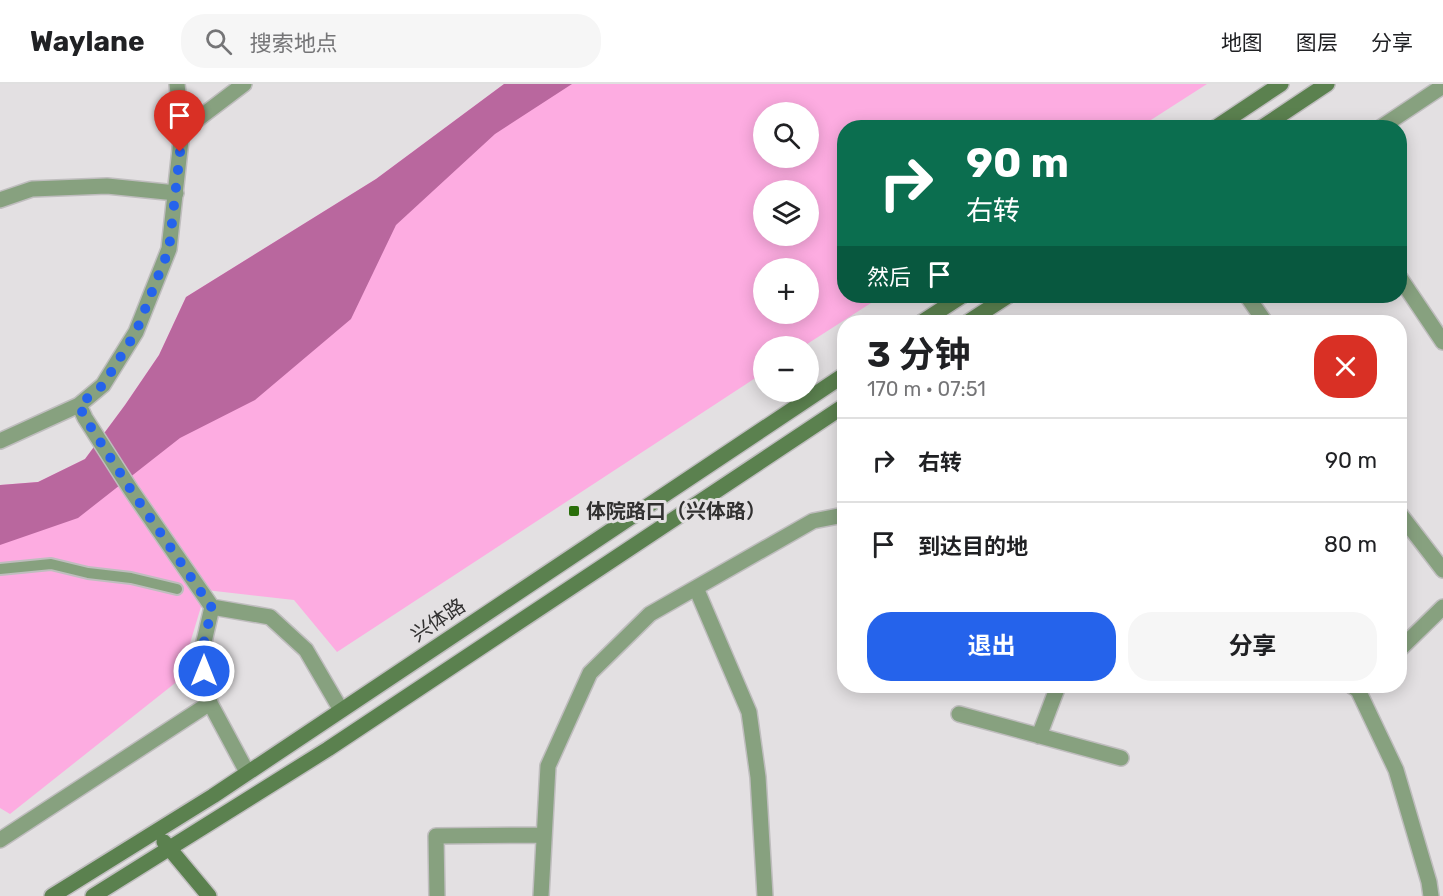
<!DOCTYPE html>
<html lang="zh">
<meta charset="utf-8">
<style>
:root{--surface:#fff;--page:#f6f6f6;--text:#202124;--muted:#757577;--line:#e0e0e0;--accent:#2563eb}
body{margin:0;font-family:Rubik,"Noto Sans SC",sans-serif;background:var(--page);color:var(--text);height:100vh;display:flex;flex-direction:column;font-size:22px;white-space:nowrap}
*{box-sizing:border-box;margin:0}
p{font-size:20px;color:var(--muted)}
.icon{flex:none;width:33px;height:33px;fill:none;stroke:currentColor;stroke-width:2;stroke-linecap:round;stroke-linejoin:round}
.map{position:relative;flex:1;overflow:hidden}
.sheet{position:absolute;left:837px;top:231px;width:570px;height:378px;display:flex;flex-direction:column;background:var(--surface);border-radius:24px;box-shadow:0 3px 15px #0003}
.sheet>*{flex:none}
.hud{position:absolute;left:837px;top:36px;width:570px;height:183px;border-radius:24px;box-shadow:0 3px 15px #0003;background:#0b6e4f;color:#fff;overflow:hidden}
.tools{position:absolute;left:753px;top:18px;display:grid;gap:12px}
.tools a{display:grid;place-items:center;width:66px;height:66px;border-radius:50%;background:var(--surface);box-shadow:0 3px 15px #0003;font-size:30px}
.pin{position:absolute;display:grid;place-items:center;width:51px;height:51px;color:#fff;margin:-62px -26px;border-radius:50% 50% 50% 0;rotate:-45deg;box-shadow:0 0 6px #0007}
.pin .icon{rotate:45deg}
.me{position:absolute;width:66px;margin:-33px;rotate:0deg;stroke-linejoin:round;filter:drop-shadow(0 0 4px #0008)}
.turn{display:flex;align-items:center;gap:21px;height:126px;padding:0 30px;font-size:27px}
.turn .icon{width:78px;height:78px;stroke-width:2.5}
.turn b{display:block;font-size:42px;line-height:51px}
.then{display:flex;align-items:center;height:57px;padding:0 30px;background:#0003;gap:12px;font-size:22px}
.round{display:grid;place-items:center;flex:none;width:63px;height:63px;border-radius:24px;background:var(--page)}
.overview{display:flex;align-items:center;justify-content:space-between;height:102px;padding:0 30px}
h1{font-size:36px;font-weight:700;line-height:45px}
.cta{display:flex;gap:12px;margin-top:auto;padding:12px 30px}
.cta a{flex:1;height:69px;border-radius:24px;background:var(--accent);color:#fff;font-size:24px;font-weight:700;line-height:69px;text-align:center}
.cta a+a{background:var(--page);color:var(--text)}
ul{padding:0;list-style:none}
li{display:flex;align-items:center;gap:18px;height:84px;padding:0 30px;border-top:2px solid var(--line)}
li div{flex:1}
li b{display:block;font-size:22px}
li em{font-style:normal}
header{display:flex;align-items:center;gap:36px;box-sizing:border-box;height:84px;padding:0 30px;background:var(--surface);border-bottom:2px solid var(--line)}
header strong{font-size:28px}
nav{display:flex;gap:33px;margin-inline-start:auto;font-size:21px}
.search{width:420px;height:54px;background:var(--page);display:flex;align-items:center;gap:15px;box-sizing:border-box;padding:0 21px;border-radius:24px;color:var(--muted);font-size:22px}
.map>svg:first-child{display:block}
.green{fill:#fdace1;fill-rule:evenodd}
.water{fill:#b9679e}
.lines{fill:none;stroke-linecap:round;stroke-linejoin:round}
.lane-casing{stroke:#bfbdbe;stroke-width:14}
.street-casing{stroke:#bfbdbe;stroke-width:18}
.secondary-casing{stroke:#bfbdbe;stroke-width:18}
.lane{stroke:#87a17f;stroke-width:10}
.street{stroke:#87a17f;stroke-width:15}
.secondary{stroke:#5b814f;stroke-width:15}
.route{stroke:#2563eb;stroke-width:10;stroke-dasharray:0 18}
.poi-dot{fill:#2a6e0a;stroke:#e3e0e2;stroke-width:2}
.labels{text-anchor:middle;stroke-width:6;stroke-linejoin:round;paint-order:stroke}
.poi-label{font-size:20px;font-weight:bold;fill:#313030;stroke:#e3e0e2;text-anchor:start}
.street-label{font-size:20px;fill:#313030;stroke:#e3e0e2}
</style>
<header>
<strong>Waylane</strong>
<div class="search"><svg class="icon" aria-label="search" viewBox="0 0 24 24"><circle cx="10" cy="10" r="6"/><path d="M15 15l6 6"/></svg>搜索地点</div>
<nav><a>地图</a><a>图层</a><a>分享</a></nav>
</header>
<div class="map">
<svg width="1443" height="812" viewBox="0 0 1443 812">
<rect width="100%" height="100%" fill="#e3e0e2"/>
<path class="green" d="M504 0H1207L1140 43 844 44V212H882L804 262H764L763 289 337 568 294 516 206 506 179 596 10 730 0 724V401L38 398 85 375 125 321 159 271 186 213 376 95ZM764 28H808V74H764ZM764 106H808V152H764ZM764 184H808V230H764Z"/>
<path class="water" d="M504 0H572L495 50 396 141 351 235 255 316 180 354 78 434 0 461V401L38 398 85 375 125 321 159 271 186 213 376 95Z"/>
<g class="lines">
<g class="lane-casing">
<path id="lane" d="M0 485 51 480 88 489 131 494 177 505"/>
</g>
<g class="street-casing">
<path id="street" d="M1380 44 1443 2
M182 47 244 0
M0 116 32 105 107 102 176 109
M1400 194 1443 258
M1247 212 1265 238
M79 321 85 334 131 406 212 523
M0 357 79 321 103 301 136 248 169 165 182 47 177 0
M1400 430 1443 486
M696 504 749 628 758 693 765 812
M1400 565 1443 523
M1352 602 1358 606 1396 686 1429 798 1431 812
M959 630 1121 674
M1039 652 1058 602
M247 688 210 619 201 571 212 523 270 533 306 566 341 626
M0 756 210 619
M437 812 436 752 544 751
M541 812 548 682 590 589 650 530 813 437 844 431"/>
</g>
<g class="secondary-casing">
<path id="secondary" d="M1215 44 1281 0
M1261 44 1327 0
M922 238 962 212
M968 238 1008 212
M164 758 209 812
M52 812 213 712 844 291
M93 812 328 665 844 322"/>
</g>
<use href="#lane" class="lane"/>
<use href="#street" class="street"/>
<use href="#secondary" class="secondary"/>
</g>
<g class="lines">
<path class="route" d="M180 68 169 165 136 248 103 301 79 321 85 334 131 406 212 524 201 571 204 587"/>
</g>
<rect class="poi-dot" x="568" y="421" width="12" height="12" rx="3"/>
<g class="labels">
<g class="poi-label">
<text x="586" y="434">体院路口（兴体路）</text>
</g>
<g class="street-label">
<text transform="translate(438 536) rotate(-34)" y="7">兴体路</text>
</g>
</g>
</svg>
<div class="tools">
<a><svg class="icon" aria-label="search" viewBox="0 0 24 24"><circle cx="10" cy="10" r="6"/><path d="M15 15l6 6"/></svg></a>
<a><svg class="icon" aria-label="layers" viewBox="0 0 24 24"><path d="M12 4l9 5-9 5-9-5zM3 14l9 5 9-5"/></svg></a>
<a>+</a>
<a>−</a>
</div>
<div class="pin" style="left:180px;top:68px;background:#d93025"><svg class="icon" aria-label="arrive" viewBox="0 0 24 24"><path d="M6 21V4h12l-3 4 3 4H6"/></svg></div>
<svg class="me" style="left:204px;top:587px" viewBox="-20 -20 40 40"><circle r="17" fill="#2563eb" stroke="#fff" stroke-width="3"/><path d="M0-11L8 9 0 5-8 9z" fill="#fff"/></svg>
<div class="hud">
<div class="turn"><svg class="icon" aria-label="right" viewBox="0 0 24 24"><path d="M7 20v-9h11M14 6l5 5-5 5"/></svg><div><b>90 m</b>右转</div></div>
<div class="then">然后<svg class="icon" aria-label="arrive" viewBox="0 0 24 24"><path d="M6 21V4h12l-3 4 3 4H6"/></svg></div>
</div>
<section class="sheet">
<div class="overview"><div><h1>3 分钟</h1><p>170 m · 07:51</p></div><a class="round" style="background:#d93025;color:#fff"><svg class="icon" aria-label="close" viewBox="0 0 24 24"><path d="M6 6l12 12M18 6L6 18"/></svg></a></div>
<ul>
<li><svg class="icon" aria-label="right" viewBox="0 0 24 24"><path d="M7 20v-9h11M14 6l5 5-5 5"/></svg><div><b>右转</b></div><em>90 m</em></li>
<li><svg class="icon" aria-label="arrive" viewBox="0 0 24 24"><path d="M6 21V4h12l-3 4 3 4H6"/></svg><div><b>到达目的地</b></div><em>80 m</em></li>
</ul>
<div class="cta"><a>退出</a><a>分享</a></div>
</section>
</div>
